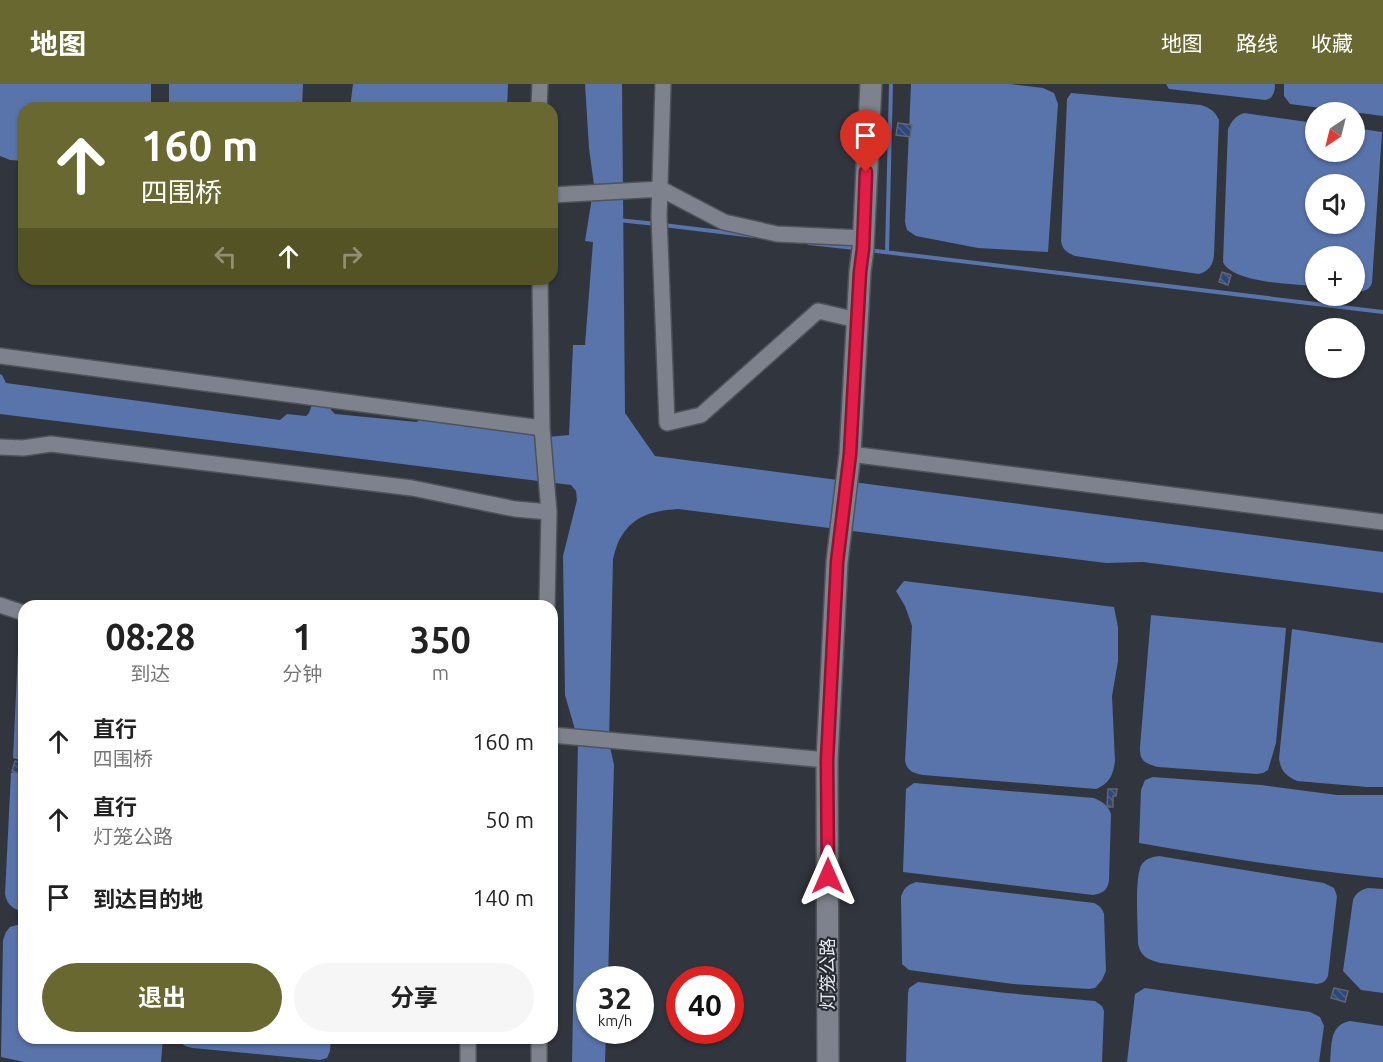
<!DOCTYPE html>
<html lang="zh">
<meta charset="utf-8">
<style>
:root{--surface:#fff;--page:#f6f6f6;--text:#222;--muted:#767676;--accent:#696830}
body{margin:0;font-family:Ubuntu,"Noto Sans SC",sans-serif;background:var(--page);color:var(--text);height:100vh;display:flex;flex-direction:column;font-size:22px;white-space:nowrap}
*{box-sizing:border-box;margin:0}
p{font-size:20px;color:var(--muted)}
.icon{flex:none;width:33px;height:33px;fill:none;stroke:currentColor;stroke-width:2;stroke-linecap:round;stroke-linejoin:round}
.map{position:relative;flex:1;overflow:hidden}
.details{position:absolute;left:18px;top:516px;width:540px;height:444px;display:flex;flex-direction:column;background:var(--surface);border-radius:18px;box-shadow:0 2px 4px #0004}
.details>*{flex:none}
.guide{position:absolute;left:18px;top:18px;width:540px;height:183px;border-radius:18px;box-shadow:0 2px 4px #0004;background:#696830;color:#fff;overflow:hidden}
.needle{width:39px;rotate:215deg}
.tools{position:absolute;left:1305px;top:18px;display:grid;gap:12px}
.tools a{display:grid;place-items:center;width:60px;height:60px;border-radius:50%;background:var(--surface);box-shadow:0 2px 4px #0004;font-size:30px}
.speed{position:absolute;left:576px;top:882px;display:flex;gap:12px;font-size:30px;font-weight:700;text-align:center}
.speed>*{display:grid;place-content:center;width:78px;height:78px;border-radius:50%;background:var(--surface);box-shadow:0 2px 4px #0004;line-height:1}
.speed small{font-size:15px;font-weight:400}
.speed .limit{border:9px solid #d22;background:#fff;color:#111}
.pin{position:absolute;display:grid;place-items:center;width:51px;height:51px;color:#fff;margin:-62px -26px;border-radius:50% 50% 50% 0;rotate:-45deg;box-shadow:0 0 6px #0007}
.pin .icon{rotate:45deg}
.me{position:absolute;width:66px;margin:-33px;rotate:0deg;stroke-linejoin:round;filter:drop-shadow(0 0 4px #0008)}
.turn{display:flex;align-items:center;gap:21px;height:126px;padding:0 24px;font-size:27px}
.turn .icon{width:78px;height:78px;stroke-width:2.5}
.turn b{display:block;font-size:42px;line-height:51px}
.lanes{display:flex;align-items:center;height:57px;padding:0 24px;background:#0003;justify-content:center;gap:30px;direction:ltr}
.lanes .off{opacity:.35}
.eta{display:flex;justify-content:space-evenly;align-items:center;height:102px;text-align:center}
.eta b{font-size:36px;font-weight:700;line-height:42px}
.primary-button{display:flex;gap:12px;margin-top:auto;padding:12px 24px}
.primary-button a{flex:1;height:69px;border-radius:36px;background:var(--accent);color:#fff;font-size:24px;font-weight:700;line-height:69px;text-align:center}
.primary-button a+a{background:var(--page);color:var(--text)}
ul{padding:0;list-style:none}
li{display:flex;align-items:center;gap:18px;height:78px;padding:0 24px}
li div{flex:1}
li b{display:block;font-size:22px}
li em{font-style:normal}
header{display:flex;align-items:center;gap:36px;box-sizing:border-box;height:84px;padding:0 30px;background:var(--accent);color:#fff}
header strong{font-size:28px}
nav{display:flex;gap:33px;margin-inline-start:auto;font-size:21px}
.map>svg:first-child{display:block}
.water{fill:#5973ab;fill-rule:evenodd}
.lines{fill:none;stroke-linecap:round;stroke-linejoin:round}
.stream{stroke:#5973ab;stroke-width:4}
.building{fill:url(#building-back-hatch);stroke:#61656e;stroke-width:1.5}
.street-casing{stroke:#4f5359;stroke-width:18}
.secondary-casing{stroke:#4f5359;stroke-width:24}
.street{stroke:#7d828c;stroke-width:15}
.secondary{stroke:#7d828c;stroke-width:21}
.route-casing{stroke:#92132f;stroke-width:15}
.route{stroke:#e11d48;stroke-width:10}
.labels{text-anchor:middle;stroke-width:4.5;stroke-linejoin:round;paint-order:stroke}
.street-label{font-size:18px;fill:#e9ebf1;stroke:#272b33}
</style>
<header>
<strong>地图</strong>
<nav><a>地图</a><a>路线</a><a>收藏</a></nav>
</header>
<div class="map">
<svg width="1383" height="978" viewBox="0 0 1383 978">
<defs>
<pattern id="building-back-hatch" width="6" height="6" patternUnits="userSpaceOnUse" patternTransform="scale(1.5)"><rect width="6" height="6" fill="#2f467a"/><path d="M-1 5l2 2M0 0l6 6M5-1l2 2" fill="none" stroke="#4d618d"/></pattern>
</defs>
<rect width="100%" height="100%" fill="#31353d"/>
<path class="water" d="M0 0H151V24H24V77L10 76 0 72Z
M169 0H303L302 24H169Z
M353 0H508L507 24H350Z
M585 0H622L625 329 655 372 1383 468V509L1143 478 1106 479 678 425C654 427 635 430 621 453 617 459 615 468 613 475L609 658 614 681 608 895 590 896V946L606 947 605 978H572L578 656 565 611 563 472 577 416 576 407 571 401 0 330V290L2 291 6 299 280 336 287 330 306 332 309 329 315 312 330 317 331 326 335 330 417 338 422 332 547 353 569 351 573 261H585L593 158 585 157 594 101 589 64Z
M911 0H1010L1043 4 1054 9 1058 20 1048 168 978 164 916 152 907 146 905 138Z
M1166 0H1275C1275 8 1273 15 1265 16L1169 5Z
M1284 0H1383V32L1290 20 1284 12Z
M1071 9 1201 21C1210 24 1215 27 1219 36L1214 171C1213 181 1209 187 1199 190L1075 172C1067 169 1062 165 1061 157L1067 15Z
M1244 29 1315 39 1316 68H1354L1355 44 1382 48 1372 199C1369 207 1363 208 1355 207L1354 172H1316L1315 202C1294 200 1232 199 1223 178L1228 45C1232 37 1235 32 1244 29ZM1316 100H1354V140H1316Z
M904 497 1114 523 1118 543V577L1112 612 1115 677C1113 691 1110 699 1096 705L923 691C913 689 907 687 905 677L912 542 905 522 896 507Z
M1151 531 1286 544 1276 659 1268 686 1263 689 1257 690 1158 683C1146 680 1139 677 1140 663Z
M24 539V677L13 674 19 546Z
M1292 545 1383 559V703H1367L1297 697C1286 692 1281 687 1279 675Z
M14 688 24 689V828C13 825 7 821 5 810L11 689Z
M1153 693 1261 701 1337 711H1383V794C1301 786 1220 773 1139 759L1141 706 1145 696Z
M914 699 1094 714C1103 718 1108 721 1111 730L1109 797C1107 807 1103 809 1093 811L903 788 906 705Z
M1159 772 1324 799 1334 804 1337 812 1328 892C1325 898 1323 899 1317 900L1161 879C1149 876 1140 873 1138 859 1138 843 1134 791 1142 780 1147 774 1152 773 1159 772Z
M916 798 1094 819C1100 822 1102 824 1104 830L1106 887 1102 896 1095 904 1089 905 1013 900 909 886 902 880V876L901 813C904 804 907 801 916 798Z
M1368 804 1383 805V909L1361 906 1343 887 1353 816C1356 809 1360 806 1368 804Z
M17 841 24 842V954H163L161 978H24L1 973 3 856 6 848 10 843Z
M918 898 1006 909 1095 917 1102 922 1104 927 1102 978H906L908 909 909 904Z
M1145 904 1310 928 1320 933 1324 942 1319 978H1127L1135 910Z
M1350 937 1383 942V978H1330C1332 961 1329 941 1350 937Z
M178 954H331L330 967 327 974 320 976 193 964C186 963 181 961 178 954Z"/>
<g class="lines">
<path class="stream" d="M618 136 656 140
M663 141 754 152
M809 159 855 164
M868 166 1383 228
M887 168 891 0"/>
</g>
<path class="building" d="M898 39 912 41 910 53 896 51Z
M1222 188 1231 191 1228 201 1219 198Z
M15 677 24 680V691L12 687Z
M1108 705H1117L1116 712H1113V723H1107Z
M1334 904 1348 907 1345 918 1331 914Z"/>
<g class="lines">
<g class="street-casing">
<path id="street" d="M663 0 659 132 667 339 701 331 818 227 857 236
M539 24 540 0
M552 111 661 105 724 138 777 150 863 154
M540 195 542 344 549 428 547 522
M0 272 542 344
M0 363 23 364 51 360 412 404 515 425 549 428
M850 370 1383 438
M0 521 24 529
M552 651 827 676
M468 978V954
M539 978V954"/>
</g>
<g class="secondary-casing">
<path id="secondary" d="M828 978 827 676 837 478 850 370 860 188 863 165 871 0"/>
</g>
<use href="#street" class="street"/>
<use href="#secondary" class="secondary"/>
</g>
<g class="lines">
<g class="route-casing">
<path id="route" d="M828 792 827 676 836 500 837 478 850 370 860 188 863 165 866 88"/>
</g>
<use href="#route" class="route"/>
</g>
<g class="labels">
<g class="street-label">
<text transform="translate(828 890) rotate(-90)" y="6">灯笼公路</text>
</g>
</g>
</svg>
<div class="tools">
<a><svg class="needle" viewBox="-14 -14 28 28"><path d="M0-13l5 13h-10z" fill="#e53935"/><path d="M0 13l5-13h-10z" fill="#767676"/></svg></a>
<a><svg class="icon" aria-label="sound" viewBox="0 0 24 24"><path d="M4 9h4l5-4v14l-5-4H4zM17 9q2 3 0 6"/></svg></a>
<a>+</a>
<a>−</a>
</div>
<div class="speed"><div>32<small>km/h</small></div><div class="limit">40</div></div>
<div class="pin" style="left:866px;top:88px;background:#d93025"><svg class="icon" aria-label="arrive" viewBox="0 0 24 24"><path d="M6 21V4h12l-3 4 3 4H6"/></svg></div>
<svg class="me" style="left:828px;top:792px" viewBox="-20 -20 40 40"><path d="M0-17L14 15 0 8-14 15z" fill="#e11d48" stroke="#fff" stroke-width="4"/></svg>
<div class="guide">
<div class="turn"><svg class="icon" aria-label="ahead" viewBox="0 0 24 24"><path d="M12 20V5M6 11l6-6 6 6"/></svg><div><b>160 m</b>四围桥</div></div>
<div class="lanes"><svg class="icon off" aria-label="left" viewBox="0 0 24 24"><path d="M17 20v-9H6M10 6l-5 5 5 5"/></svg><svg class="icon" aria-label="ahead" viewBox="0 0 24 24"><path d="M12 20V5M6 11l6-6 6 6"/></svg><svg class="icon off" aria-label="right" viewBox="0 0 24 24"><path d="M7 20v-9h11M14 6l5 5-5 5"/></svg></div>
</div>
<section class="details">
<div class="eta">
<div><b>08:28</b><p>到达</p></div>
<div><b>1</b><p>分钟</p></div>
<div><b>350</b><p>m</p></div>
</div>
<ul>
<li><svg class="icon" aria-label="ahead" viewBox="0 0 24 24"><path d="M12 20V5M6 11l6-6 6 6"/></svg><div><b>直行</b><p>四围桥</p></div><em>160 m</em></li>
<li><svg class="icon" aria-label="ahead" viewBox="0 0 24 24"><path d="M12 20V5M6 11l6-6 6 6"/></svg><div><b>直行</b><p>灯笼公路</p></div><em>50 m</em></li>
<li><svg class="icon" aria-label="arrive" viewBox="0 0 24 24"><path d="M6 21V4h12l-3 4 3 4H6"/></svg><div><b>到达目的地</b></div><em>140 m</em></li>
</ul>
<div class="primary-button"><a>退出</a><a>分享</a></div>
</section>
</div>
